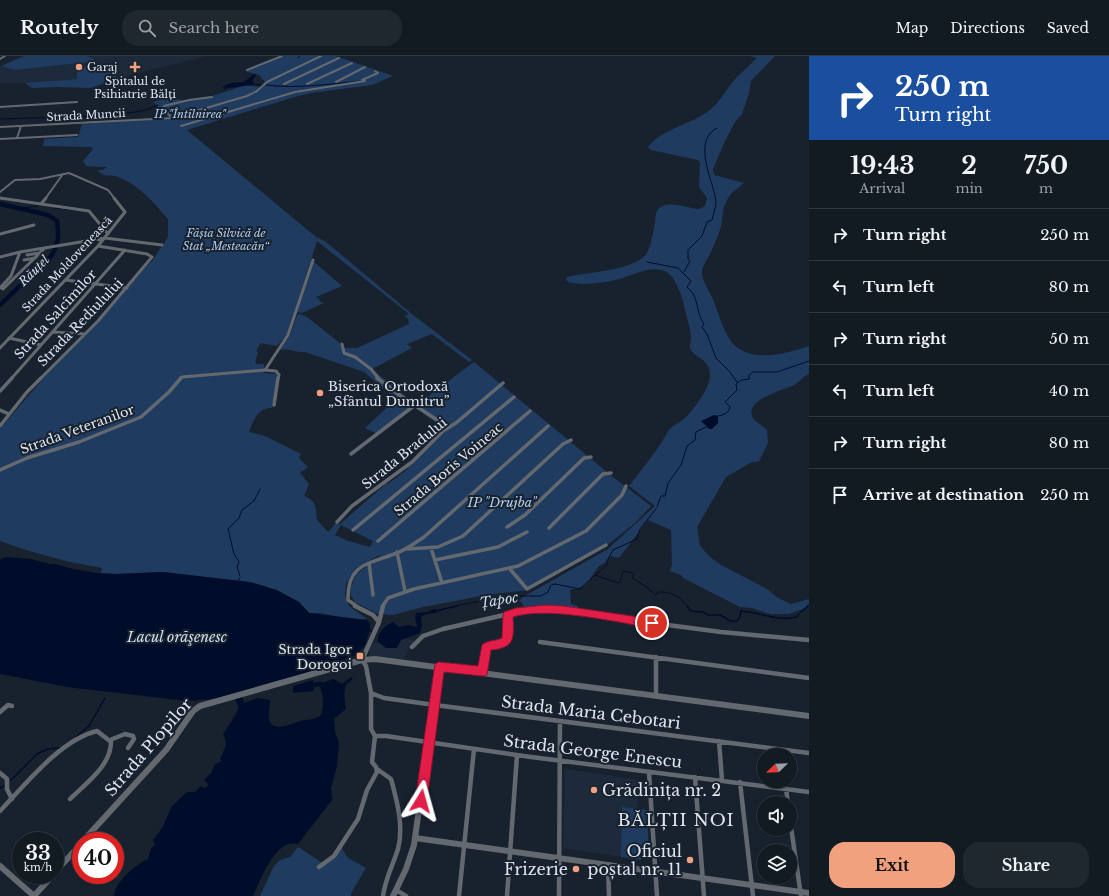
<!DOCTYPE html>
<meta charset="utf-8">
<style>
:root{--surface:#121a22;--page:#1f272f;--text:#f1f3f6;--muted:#9ca1a5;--line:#313840;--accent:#f1a17e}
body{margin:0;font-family:"Libre Baskerville",serif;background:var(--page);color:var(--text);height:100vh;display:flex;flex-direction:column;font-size:15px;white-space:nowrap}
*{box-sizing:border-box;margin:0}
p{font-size:13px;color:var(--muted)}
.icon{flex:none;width:22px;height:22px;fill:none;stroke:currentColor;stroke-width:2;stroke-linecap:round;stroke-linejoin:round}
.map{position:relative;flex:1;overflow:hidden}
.side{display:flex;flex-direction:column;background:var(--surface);width:300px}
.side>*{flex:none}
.guide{background:#1a4fa0;color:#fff;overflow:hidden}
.needle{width:26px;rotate:247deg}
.tools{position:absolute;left:757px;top:692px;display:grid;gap:8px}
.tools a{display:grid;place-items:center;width:40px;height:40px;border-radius:50%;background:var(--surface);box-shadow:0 1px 3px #0004,0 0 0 1px var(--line);font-size:20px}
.speed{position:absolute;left:12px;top:776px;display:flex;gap:8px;font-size:20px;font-weight:700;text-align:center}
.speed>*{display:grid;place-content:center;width:52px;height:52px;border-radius:50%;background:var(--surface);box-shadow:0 1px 3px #0004,0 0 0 1px var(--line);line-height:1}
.speed small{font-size:10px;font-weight:400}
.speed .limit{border:6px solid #d22;background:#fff;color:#111}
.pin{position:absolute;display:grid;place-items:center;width:34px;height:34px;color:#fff;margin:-17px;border:2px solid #fff;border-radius:50%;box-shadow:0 1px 4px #0007}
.me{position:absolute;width:44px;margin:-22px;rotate:8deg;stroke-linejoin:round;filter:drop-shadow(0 0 3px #0008)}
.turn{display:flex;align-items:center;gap:14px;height:84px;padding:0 20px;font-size:18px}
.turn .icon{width:52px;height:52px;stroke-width:2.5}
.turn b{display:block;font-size:28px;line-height:34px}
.eta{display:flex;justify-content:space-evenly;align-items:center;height:68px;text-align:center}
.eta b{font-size:24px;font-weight:700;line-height:28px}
.cta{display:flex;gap:8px;margin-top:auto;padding:8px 20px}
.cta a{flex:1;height:46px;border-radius:16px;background:var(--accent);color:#111;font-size:16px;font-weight:700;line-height:46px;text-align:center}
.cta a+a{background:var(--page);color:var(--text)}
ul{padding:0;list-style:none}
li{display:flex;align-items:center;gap:12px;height:52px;padding:0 20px;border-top:1px solid var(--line)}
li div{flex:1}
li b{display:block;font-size:15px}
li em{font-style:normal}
header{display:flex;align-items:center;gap:24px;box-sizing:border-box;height:56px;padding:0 20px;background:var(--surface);border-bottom:1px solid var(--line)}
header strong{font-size:19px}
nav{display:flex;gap:22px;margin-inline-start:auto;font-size:14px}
.search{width:280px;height:36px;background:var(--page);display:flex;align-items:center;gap:10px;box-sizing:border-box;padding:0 14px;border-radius:16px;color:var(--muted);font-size:15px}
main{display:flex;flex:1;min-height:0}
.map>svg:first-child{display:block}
.built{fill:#1c2a3b}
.green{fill:#1f3c60;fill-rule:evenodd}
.water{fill:#000d2a}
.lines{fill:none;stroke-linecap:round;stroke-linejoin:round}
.stream-far1{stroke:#000d2a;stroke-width:1}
.stream{stroke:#000d2a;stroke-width:1.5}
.canal{stroke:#000d2a;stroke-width:4.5}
.river-far1{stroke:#000d2a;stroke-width:4.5}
.river{stroke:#000d2a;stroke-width:7}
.minor-far3{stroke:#64696f;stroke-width:2}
.minor-far2{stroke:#64696f;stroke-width:3}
.minor-far1{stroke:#64696f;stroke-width:3.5}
.minor{stroke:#64696f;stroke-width:4.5}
.tertiary{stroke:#64696f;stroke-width:6}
.route{fill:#e11d48;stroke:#92132f}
.poi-dot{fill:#f1a17e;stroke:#18222e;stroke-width:1.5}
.labels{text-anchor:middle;stroke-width:4;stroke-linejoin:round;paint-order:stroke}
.far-poi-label{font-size:11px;fill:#dee5ed;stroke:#18222e;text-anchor:start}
.far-park-label{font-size:11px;font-style:italic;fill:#b1cdef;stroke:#18222e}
.far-street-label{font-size:11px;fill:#dee5ed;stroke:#18222e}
.far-water-label{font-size:12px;font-style:italic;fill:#cedced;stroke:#18222e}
.street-label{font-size:13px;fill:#dee5ed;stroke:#18222e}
.poi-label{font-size:13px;fill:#dee5ed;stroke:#18222e;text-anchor:start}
.park-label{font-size:13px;font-style:italic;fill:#b1cdef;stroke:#18222e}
.water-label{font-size:14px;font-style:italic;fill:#cedced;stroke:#18222e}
.near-street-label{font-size:16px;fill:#dee5ed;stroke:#18222e}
.near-poi-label{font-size:16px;fill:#dee5ed;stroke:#18222e;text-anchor:end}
.near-neighbourhood-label{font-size:17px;letter-spacing:1px;fill:#dee5ed;stroke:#18222e}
</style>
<header>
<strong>Routely</strong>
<div class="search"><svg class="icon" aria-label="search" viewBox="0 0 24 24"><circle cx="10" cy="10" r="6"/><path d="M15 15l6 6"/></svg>Search here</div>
<nav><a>Map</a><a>Directions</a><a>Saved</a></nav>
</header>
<main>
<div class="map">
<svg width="809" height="840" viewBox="0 0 809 840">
<rect width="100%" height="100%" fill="#18222e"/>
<path class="built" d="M88 0H208L118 22 112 16 77 23 30 27H0V10L15 14 96 4Z
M396 582 415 584 403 603 370 600 369 595 373 587H383Z
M565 713 646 725 647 737H637L638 752 647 754 649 798 641 797V804L563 792Z"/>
<path class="green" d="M24 0H88L97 5 15 14 1 10Z
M282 0H336L393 20 372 29 311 37 291 42 187 74 316 181 325 185 412 258 472 304 469 306 432 278 407 288 412 292 372 313 414 347 377 378 365 372 396 343 364 316 305 296C296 297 288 291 280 294L290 279 297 259 300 258 307 261 346 292H357L409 268 408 263 405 260 409 258 317 185 287 278 277 290 261 287 256 295 258 296 255 306 257 308H264V317L276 318 277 320 272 352C258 351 253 365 249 376L265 380 301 398 299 402 308 411 300 417 309 428 304 440C318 446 315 452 317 464L328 476 336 467 340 468 387 427 388 428 405 415 445 373 414 351 474 306 613 421 651 450 635 467 606 490 529 534 486 539 423 551 393 559 378 558 355 546 351 540 350 534 356 518 379 501 380 499 356 512 346 528 345 539 349 550 367 563 356 564 319 557H309L299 546 281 537 262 529 246 526 163 516 116 518 101 517 102 512 70 506 29 495 0 485V373L53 311 69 295 124 233 153 204 168 181V163C153 146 140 130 119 121 112 118 105 122 99 116L98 114H103L107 111 86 110 83 105 93 93 92 91 43 90 44 83 78 81 82 68 170 62 153 46 170 41 184 45 212 40 246 29 260 31 265 26 259 19 245 15ZM341 469 373 485 370 491 348 485 335 479Z
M751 0H775L751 25 749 37 742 58 735 66 725 85 713 113 714 119 744 127C738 133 731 135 727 144 722 153 723 161 721 170 719 179 714 188 711 196 708 203 701 211 702 218 703 227 711 237 714 246 719 259 726 284 738 292 758 306 788 297 809 290V318C802 321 798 328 792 330 781 335 743 344 753 362 756 367 764 370 767 374L768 387 759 405 750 407 726 421 697 471 700 490 709 500 721 509 767 533 778 542 791 548 809 543V551L788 558H770L752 552 740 551 683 522 681 519 670 515 672 509 671 474 648 464 619 502 611 500 606 506 599 510 585 530 570 534 571 548 578 550V555L552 551 525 552 520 544 523 541 608 493 655 450 629 430C639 417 650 403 660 389 663 384 666 379 669 374 673 369 679 367 684 363 693 355 710 332 710 320 710 301 694 303 690 292 689 289 691 287 691 284 692 275 687 265 686 257 683 244 677 218 662 214 647 210 630 221 615 224 605 227 572 231 566 224L567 221C587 216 635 215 647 197 652 189 655 167 656 157 663 141 686 152 699 153L705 150 707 142 699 131 700 107 698 104 651 94 648 91C664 71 692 69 711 53 722 44 727 31 737 21 743 15 750 9 757 2Z
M102 9 118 22 91 32 57 31 32 32 25 27 77 23V12Z
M313 205 342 230 316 241 320 244 319 245 324 247 302 257 297 256Z
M622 751 647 754 649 798 641 797V804L621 801Z
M340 790 348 802 366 812 351 837V840H260L274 810 280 804 290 801 298 791 324 808 334 800Z"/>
<path class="water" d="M254 18 256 19 252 25 254 26 253 29C242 29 232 34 222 31L231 27 244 26Z
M714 359 718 360V367L712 373H709L701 365Z
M7 501 31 503 50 508H56L69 512 96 517 116 518 163 516 250 526 277 534 299 546 309 557 367 564 370 567V574L365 589 356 599 309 616 272 626 234 638 214 643 187 645 67 631 0 618V504L2 502Z
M434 553H436V557L426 558 421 561 422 569 420 577 401 584 397 592H386L378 586C376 577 386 569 393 566L399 571 409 569 416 571 417 570 415 562 416 557 428 556Z
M351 621 353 622C351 625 348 627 346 629 343 636 345 646 346 653L334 663 335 676 339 686 337 710 331 732 332 744 298 788C276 781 260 825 253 840H114C114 827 137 807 148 803L151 792 155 789 153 784 162 772 172 750 187 736H195L201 730 205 732 207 731 208 728 204 724 211 717 215 708 222 705 220 703C224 693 229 688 223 678L231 666 241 648 257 642 270 644C270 651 267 659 270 666 276 676 292 667 300 665 308 663 315 664 321 659 324 650 324 636 318 628L334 623 342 628Z
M313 624 314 635 293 637V630Z"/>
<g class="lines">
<path class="stream-far1" d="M298 2 300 0
M253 28 262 29
M266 29C298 33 329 28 361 25
M224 33 227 32
M0 63 111 60 146 54 158 49
M24 152 38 150
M54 152 73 154
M647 206 678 212 691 225 687 231C700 241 695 256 704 268L702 271 707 278 716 302 730 316 737 326
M684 216 690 205 688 203V194L702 180 707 166 712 164C713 159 716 151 716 146 714 126 691 85 717 72
M718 360C724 359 729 357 730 351L725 346 737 334 736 328 741 324 749 323V319L753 316H777L809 305
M657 451 661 440H665L668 427 681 409 687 390 695 384 696 376 706 371
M596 518 607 509V505L613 494 637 483 640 473 656 453
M240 520 237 511 239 506 234 498 228 473 239 462 242 454 254 445 260 433
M237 526 240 522
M452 551 475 546 516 540H541L548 536 551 529 555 528 580 533 595 519 618 527 620 526 623 515 633 517 634 519 632 522 642 528 656 539 658 536C672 535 680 541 688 551
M806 551 809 549"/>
<path class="stream" d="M687 550 691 555 703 556 708 559H720L731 565H737L740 561 741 555C762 556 774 566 797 561L799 558
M436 555 456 550
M801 556 808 550
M370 574 372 576
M76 681 89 670 105 642
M11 724 37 698 48 693 60 692
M0 732 5 730"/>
<path class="canal" d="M314 629 320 628"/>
<path class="river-far1" d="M0 148 48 159 57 165C59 179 59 188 51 200L0 249"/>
<path class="river" d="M236 635 243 653"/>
<path class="minor-far3" d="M0 3 5 0
M247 14 282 0
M362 24 378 17 375 15
M267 26 321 0
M336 26 365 11
M284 28 339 2
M307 28 352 7
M0 51 77 46
M172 62 163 52 164 50 189 44 212 41
M181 70 295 36 365 25
M0 71 172 62 247 40 257 35 267 26
M17 82 21 70
M0 83 77 79
M0 136 15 124 40 123 69 117 108 134 115 143
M0 142 5 143
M45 143 63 118"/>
<path class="minor-far2" d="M0 142 89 155 108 178
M41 148 46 142
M0 178 34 169
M27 199 39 197
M0 201 20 196 105 182 162 189
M24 204 35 202
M66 224 127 232
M0 232 11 220 20 196
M3 233 45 192
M53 276 85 278
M9 282 41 289
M342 288 344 297 355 301 371 313 379 323
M0 292 98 190 125 156 114 142
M265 314 288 279 313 204
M11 323 125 194
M40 323 98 265 152 201 147 198 98 190
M180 323 182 321 265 314 276 315 279 319 278 323"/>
<path class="minor-far1" d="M377 322 402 341 448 371
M0 335 12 322
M274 349 278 322
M0 354 9 358
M0 370 27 336 41 322
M351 398 415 349
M0 414 27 402 79 386 141 361 169 336 181 322
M337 466 352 450 412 406 443 375 456 367 503 327
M507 471 525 459 584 402 591 401
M549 472 603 418 611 417
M353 474 514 341
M378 485 530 355
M431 492 442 527
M407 493 438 491 463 480 563 388 571 384
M397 496 405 535
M435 504 498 491 527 476
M369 507 373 539
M510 513 527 533 606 489
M358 551 348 544C347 507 369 508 397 497 407 493 415 487 424 481L548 370
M382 551 388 542 414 533 518 510 586 475 622 439 626 430"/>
<path class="minor" d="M355 550 373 559 379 566
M540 586 809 622
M412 591 423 580 443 573 517 556 546 553 721 576 809 584
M656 601V639
M483 616 487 591 501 588 508 583V559
M371 637 384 642 435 649 809 697
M0 656 8 649 12 650
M375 680H386L531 701 809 736
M110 684 125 678 133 680 134 683 128 692
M719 685 722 724
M377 713 391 723C397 745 404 770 398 793 393 809 385 823 383 840
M649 716 657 840
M0 717 7 723V733L12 743
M695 721 704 840
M740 726 753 840
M786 733 788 747
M0 755C26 728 60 684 97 675L111 686C111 710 85 728 70 743
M790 764 801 840
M608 809 609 840
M319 811 334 800 358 763 367 734 377 716 376 711 372 706 375 680 371 673V637L366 610 362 604 379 566 383 550
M396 834 406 840
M459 840 474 693
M507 840 517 699
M559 840 560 665"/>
<path class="tertiary" d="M415 782 809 837
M83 785 166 694 193 655 200 650 362 604 375 603 809 660
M0 810 34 840 53 819
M55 816 81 788
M393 840 406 813 414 789 439 611"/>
</g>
<path class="route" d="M546 549 564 550 652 563 656 564 657 567 656 570 652 572C615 566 548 550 513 561 514 582 515 592 491 594L487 619 483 620 444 616 427 745 425 749 421 750 416 749 415 745 435 608 439 606 478 610 482 589C487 584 496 585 502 582L503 559 504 556 516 552Z"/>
<g class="poi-dot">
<circle cx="79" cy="11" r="4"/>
<path d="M133 5h4v4h4v4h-4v4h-4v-4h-4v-4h4z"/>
<circle cx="320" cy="337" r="4"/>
<rect x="356" y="596" width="8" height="8" rx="2"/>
<circle cx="594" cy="734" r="4"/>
<circle cx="690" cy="804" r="4"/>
<circle cx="576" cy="813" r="4"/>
</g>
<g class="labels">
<g class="far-poi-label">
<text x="87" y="15">Garaj</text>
<text x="135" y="29" text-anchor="middle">Spitalul de<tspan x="135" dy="13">Psihiatrie Bălți</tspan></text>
</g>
<g class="far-park-label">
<text x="190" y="62">IP "Întîlnirea"</text>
<text x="226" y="181">Fâșia Silvică de<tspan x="226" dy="13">Stat „Mesteacăn“</tspan></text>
</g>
<g class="far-street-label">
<text transform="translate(86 59) rotate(-3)" y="4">Strada Muncii</text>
<text transform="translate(67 208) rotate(-47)" y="4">Strada Moldovenească</text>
</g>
<g class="far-water-label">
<text transform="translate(34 215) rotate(-45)" y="4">Răuțel</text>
</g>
<g class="street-label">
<text transform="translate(55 258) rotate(-48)" y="5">Strada Salcîmilor</text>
<text transform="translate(80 266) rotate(-46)" y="5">Strada Rediulului</text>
<text transform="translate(77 373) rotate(-20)" y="5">Strada Veteranilor</text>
<text transform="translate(404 397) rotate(-39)" y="5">Strada Bradului</text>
<text transform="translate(448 413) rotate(-40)" y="5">Strada Boris Voineac</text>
</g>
<g class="poi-label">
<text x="328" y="335">Biserica Ortodoxă<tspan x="328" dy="15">„Sfântul Dumitru”</tspan></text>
<text x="352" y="598" text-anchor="end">Strada Igor<tspan x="352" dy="15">Dorogoi</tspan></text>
</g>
<g class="park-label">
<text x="502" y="451">IP "Drujba"</text>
</g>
<g class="water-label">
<text transform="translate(499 544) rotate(-9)" y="5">Țapoc</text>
<text x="177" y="586">Lacul orăşenesc</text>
</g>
<g class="near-street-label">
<text transform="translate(591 656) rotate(7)" y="6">Strada Maria Cebotari</text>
<text transform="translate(148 691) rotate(-49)" y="6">Strada Plopilor</text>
<text transform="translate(593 695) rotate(7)" y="6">Strada George Enescu</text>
</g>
<g class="near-poi-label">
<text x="602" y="740" text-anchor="start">Grădinița nr. 2</text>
<text x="682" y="801">Oficiul<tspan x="682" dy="18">poștal nr. 11</tspan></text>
<text x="568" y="819">Frizerie</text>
</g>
<g class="near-neighbourhood-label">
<text x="676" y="770">BĂLȚII NOI</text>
</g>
</g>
</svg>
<div class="tools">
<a><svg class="needle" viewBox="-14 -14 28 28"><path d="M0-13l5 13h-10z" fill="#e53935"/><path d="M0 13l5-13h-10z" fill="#9ca1a5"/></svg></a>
<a><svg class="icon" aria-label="sound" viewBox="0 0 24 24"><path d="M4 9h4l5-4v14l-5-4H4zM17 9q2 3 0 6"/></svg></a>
<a><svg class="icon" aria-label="layers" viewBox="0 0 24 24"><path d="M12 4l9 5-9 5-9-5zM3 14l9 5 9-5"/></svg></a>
</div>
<div class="speed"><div>33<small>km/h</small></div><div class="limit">40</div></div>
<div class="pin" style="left:652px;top:567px;background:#d93025"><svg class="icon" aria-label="arrive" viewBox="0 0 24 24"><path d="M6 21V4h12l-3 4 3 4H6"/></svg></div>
<svg class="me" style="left:421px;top:745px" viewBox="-20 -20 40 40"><path d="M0-17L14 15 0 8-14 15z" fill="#e11d48" stroke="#fff" stroke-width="4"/></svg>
</div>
<section class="side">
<div class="guide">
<div class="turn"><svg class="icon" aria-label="right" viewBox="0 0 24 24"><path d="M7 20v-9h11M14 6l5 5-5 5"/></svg><div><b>250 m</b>Turn right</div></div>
</div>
<div class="eta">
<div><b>19:43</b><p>Arrival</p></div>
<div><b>2</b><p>min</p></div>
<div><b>750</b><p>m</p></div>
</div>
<ul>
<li><svg class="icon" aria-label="right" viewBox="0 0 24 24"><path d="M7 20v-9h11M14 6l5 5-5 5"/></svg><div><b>Turn right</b></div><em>250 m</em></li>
<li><svg class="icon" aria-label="left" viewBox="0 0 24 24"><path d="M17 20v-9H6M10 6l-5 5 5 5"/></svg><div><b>Turn left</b></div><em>80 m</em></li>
<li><svg class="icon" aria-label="right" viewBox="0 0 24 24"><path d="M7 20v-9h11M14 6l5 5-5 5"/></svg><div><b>Turn right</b></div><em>50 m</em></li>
<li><svg class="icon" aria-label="left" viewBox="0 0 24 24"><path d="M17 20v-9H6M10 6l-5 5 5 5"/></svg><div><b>Turn left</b></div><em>40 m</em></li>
<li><svg class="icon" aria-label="right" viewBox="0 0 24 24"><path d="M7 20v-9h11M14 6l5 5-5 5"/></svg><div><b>Turn right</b></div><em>80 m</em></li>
<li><svg class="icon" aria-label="arrive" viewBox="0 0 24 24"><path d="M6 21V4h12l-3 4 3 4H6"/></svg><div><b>Arrive at destination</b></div><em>250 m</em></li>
</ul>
<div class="cta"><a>Exit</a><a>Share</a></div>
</section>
</main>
